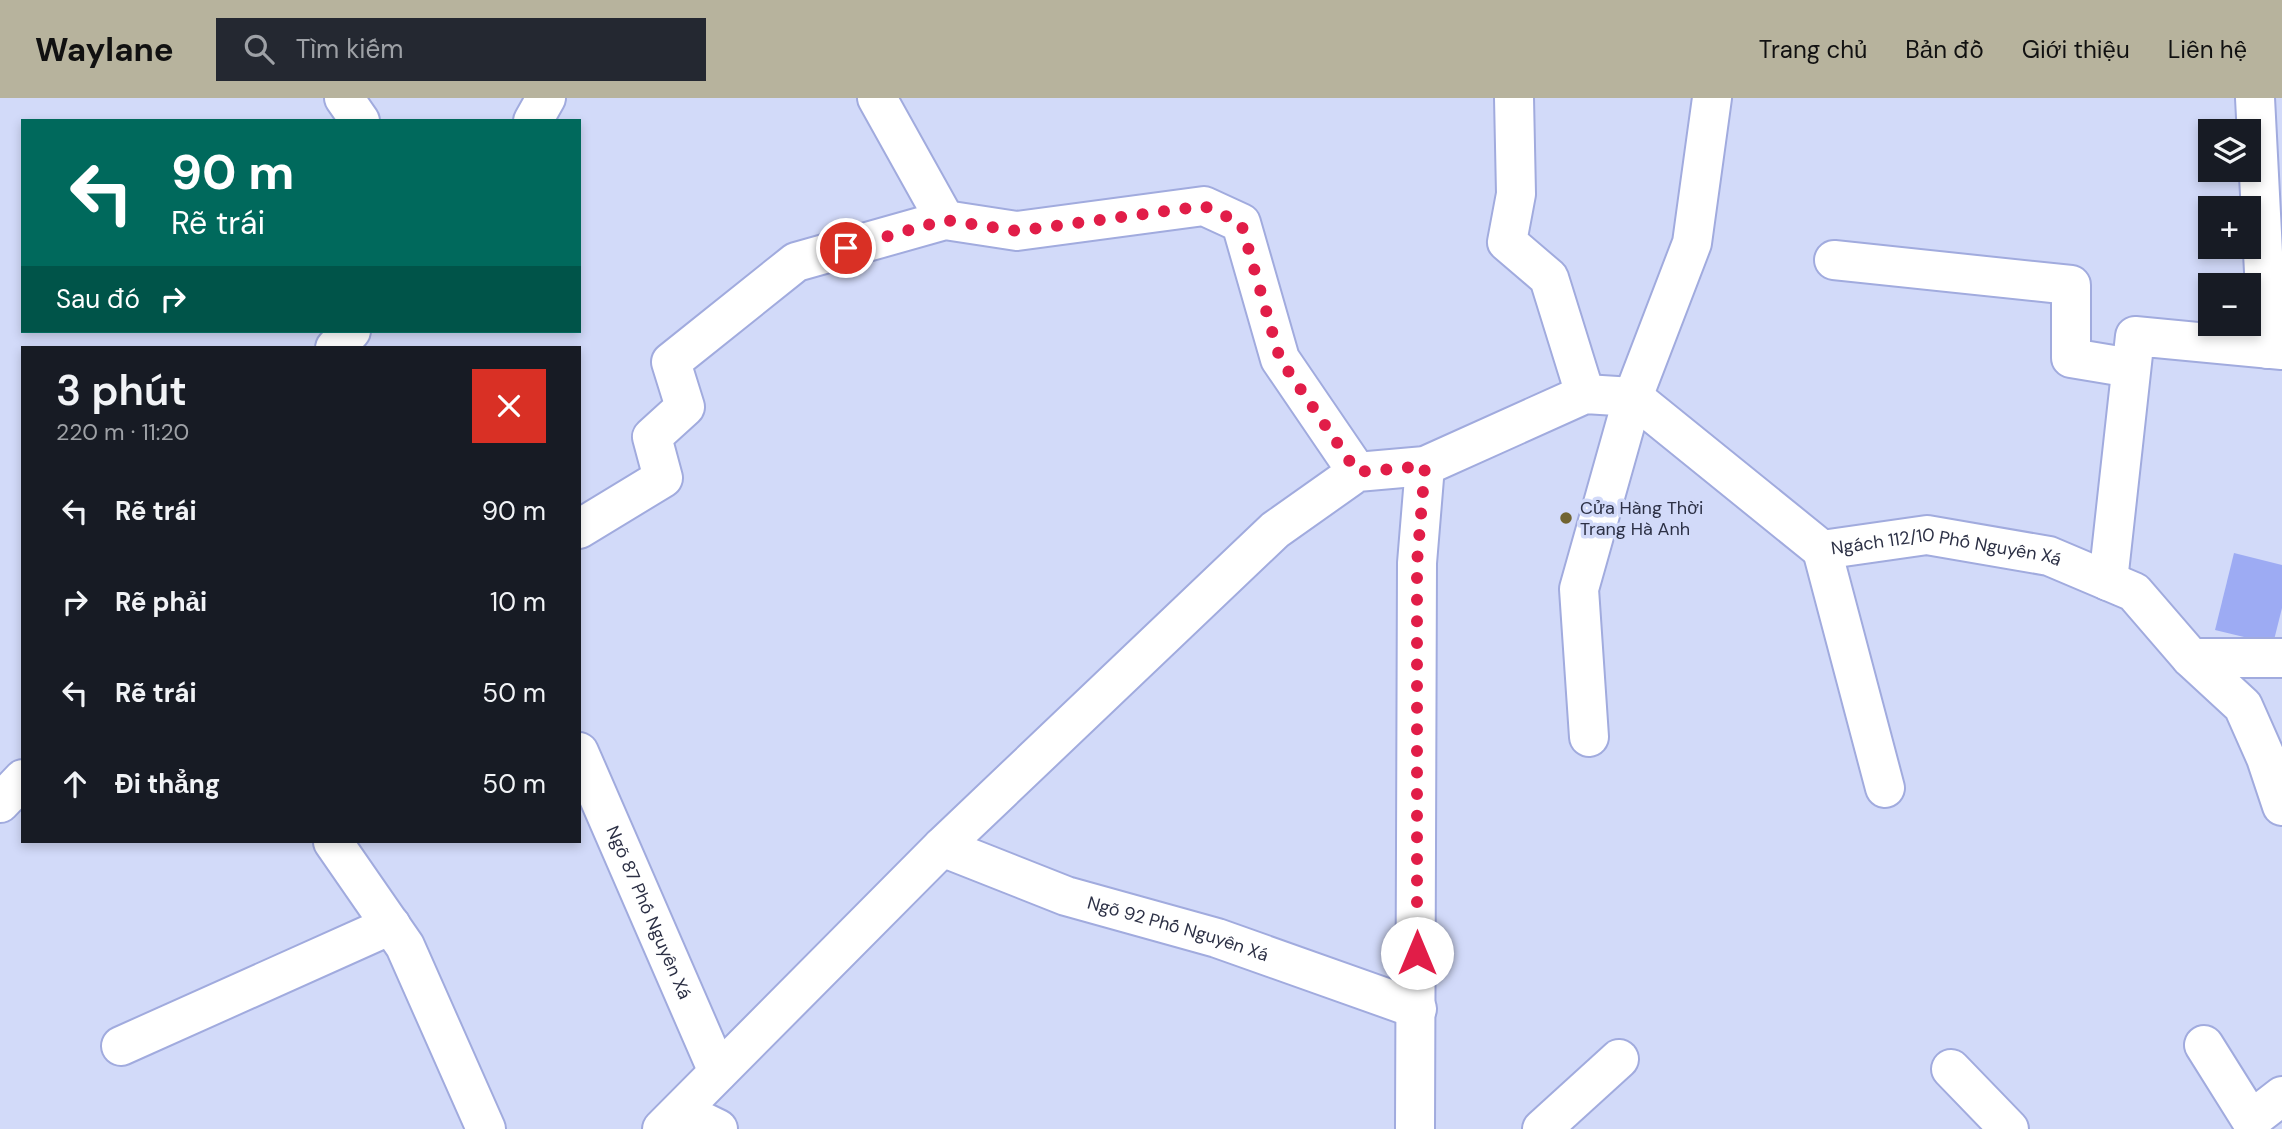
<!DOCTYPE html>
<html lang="vi">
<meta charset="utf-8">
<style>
:root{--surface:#171b24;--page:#242831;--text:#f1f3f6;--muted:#9ea1a6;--accent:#b7b39d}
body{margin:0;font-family:"DM Sans",sans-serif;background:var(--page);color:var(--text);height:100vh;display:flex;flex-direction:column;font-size:26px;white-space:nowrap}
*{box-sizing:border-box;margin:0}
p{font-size:23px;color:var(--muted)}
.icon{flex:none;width:38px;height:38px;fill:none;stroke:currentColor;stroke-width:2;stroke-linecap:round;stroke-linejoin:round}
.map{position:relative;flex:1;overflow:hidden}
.sheet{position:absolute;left:21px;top:248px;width:560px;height:497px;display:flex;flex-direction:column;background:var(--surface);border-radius:0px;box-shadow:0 4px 10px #0003}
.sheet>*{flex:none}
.hud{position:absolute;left:21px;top:21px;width:560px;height:214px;border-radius:0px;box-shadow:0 4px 10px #0003;background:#00695c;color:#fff;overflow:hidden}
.fabs{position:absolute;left:2198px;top:21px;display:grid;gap:14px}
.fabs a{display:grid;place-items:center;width:63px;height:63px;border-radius:0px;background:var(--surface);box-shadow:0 4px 10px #0003;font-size:35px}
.pin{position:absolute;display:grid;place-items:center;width:60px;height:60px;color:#fff;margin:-30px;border:4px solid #fff;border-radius:50%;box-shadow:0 2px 7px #0007}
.me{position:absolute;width:77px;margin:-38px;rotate:0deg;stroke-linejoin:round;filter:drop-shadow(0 0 5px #0008)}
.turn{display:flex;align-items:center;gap:24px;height:147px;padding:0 35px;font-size:32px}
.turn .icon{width:91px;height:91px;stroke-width:2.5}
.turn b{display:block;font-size:49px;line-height:60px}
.then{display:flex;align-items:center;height:66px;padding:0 35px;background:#0003;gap:14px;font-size:26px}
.round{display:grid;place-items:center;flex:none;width:74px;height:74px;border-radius:0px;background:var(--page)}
.headline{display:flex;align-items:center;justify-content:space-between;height:119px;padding:0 35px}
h1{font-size:42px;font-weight:600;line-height:52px}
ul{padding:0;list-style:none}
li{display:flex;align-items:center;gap:21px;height:91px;padding:0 35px}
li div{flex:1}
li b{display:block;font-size:26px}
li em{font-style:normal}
header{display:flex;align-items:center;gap:42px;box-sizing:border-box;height:98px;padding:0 35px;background:var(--accent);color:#111}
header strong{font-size:33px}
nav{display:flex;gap:38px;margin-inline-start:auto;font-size:24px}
.search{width:490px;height:63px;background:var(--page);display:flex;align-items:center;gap:18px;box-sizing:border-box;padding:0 24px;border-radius:0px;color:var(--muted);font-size:26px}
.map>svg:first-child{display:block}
.building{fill:#9dabf3}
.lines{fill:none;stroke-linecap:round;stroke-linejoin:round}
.minor-casing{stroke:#a1abde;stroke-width:42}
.minor{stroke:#fff;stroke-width:38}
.route{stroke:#e11d48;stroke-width:12;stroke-dasharray:0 21.6}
.poi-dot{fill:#716431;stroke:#d2daf9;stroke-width:2.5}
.labels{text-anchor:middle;stroke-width:7;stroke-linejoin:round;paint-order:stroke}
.poi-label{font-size:18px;fill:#2c3045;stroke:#d2daf9;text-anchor:start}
.street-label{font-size:18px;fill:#2c3045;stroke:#d2daf9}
</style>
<header>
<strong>Waylane</strong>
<div class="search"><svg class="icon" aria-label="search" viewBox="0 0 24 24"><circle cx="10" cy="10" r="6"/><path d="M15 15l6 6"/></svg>Tìm kiếm</div>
<nav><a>Trang chủ</a><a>Bản đồ</a><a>Giới thiệu</a><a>Liên hệ</a></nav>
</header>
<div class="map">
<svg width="2282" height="1031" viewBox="0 0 2282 1031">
<rect width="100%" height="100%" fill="#d2daf9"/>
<path class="building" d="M2234 455 2282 467V510L2273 546 2215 532Z"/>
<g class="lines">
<g class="minor-casing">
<g id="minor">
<path d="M344 0 360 23"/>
<path d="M877 0 945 122"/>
<path d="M1514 0 1516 96 1507 144 1549 180 1585 296"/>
<path d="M2255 0 2268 251"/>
<path d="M533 23 546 0"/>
<path d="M1834 162 2071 187V260L2131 270"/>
<path d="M335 250 351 233"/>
<path id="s1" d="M1633 299 1822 452 1927 437 2049 458 2134 494 2191 560 2243 608 2266 660 2282 708"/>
<path d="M579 431 663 380 652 339 685 309 671 264 796 164 945 122 1017 133 1204 108 1241 125 1280 261 1357 374"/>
<path d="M1822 452 1885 690"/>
<path d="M2108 483 2135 238 2282 252"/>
<path d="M2191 560H2282"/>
<path d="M1589 639 1579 491 1633 299 1692 145 1712 0"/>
<path id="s2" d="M579 654 718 974"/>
<path d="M0 705 23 681"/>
<path d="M333 744 405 848 486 1031"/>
<path id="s3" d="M942 749 1066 798 1217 840 1417 911"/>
<path d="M2204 947 2251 1022 2282 998"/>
<path d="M121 948 391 827"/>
<path d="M1951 971 2009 1031"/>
<path d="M681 1013 718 1031"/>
<path d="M662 1031 942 749 1275 432 1357 374 1425 368 1585 296 1633 299"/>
<path d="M1415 1031 1417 465 1425 368"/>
<path d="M1542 1031 1619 961"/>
</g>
</g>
<use href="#minor" class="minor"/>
</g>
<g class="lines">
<path class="route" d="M846 150 945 122 1017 133 1204 108 1241 125 1280 261 1357 374 1425 368 1417 465V855"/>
</g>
<circle class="poi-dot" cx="1566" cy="420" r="7"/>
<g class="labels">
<g class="poi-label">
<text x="1580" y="416">Cửa Hàng Thời<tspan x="1580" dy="21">Trang Hà Anh</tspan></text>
</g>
<g class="street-label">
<text dy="6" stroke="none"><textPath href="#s1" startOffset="369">Ngách 112/10 Phố Nguyên Xá</textPath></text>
<text dy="6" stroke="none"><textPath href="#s2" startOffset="175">Ngõ 87 Phố Nguyên Xá</textPath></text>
<text dy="6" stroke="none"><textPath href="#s3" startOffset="250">Ngõ 92 Phố Nguyên Xá</textPath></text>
</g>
</g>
</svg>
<div class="fabs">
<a><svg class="icon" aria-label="layers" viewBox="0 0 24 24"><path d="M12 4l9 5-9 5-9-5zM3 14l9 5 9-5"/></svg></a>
<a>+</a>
<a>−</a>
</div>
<div class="pin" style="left:846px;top:150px;background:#d93025"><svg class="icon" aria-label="arrive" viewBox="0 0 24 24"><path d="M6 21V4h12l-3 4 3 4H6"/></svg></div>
<svg class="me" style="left:1417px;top:855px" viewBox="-20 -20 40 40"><circle r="19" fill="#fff"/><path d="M0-13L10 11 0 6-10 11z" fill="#e11d48"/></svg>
<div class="hud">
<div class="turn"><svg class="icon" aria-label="left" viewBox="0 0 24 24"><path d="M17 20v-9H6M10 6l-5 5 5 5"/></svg><div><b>90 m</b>Rẽ trái</div></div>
<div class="then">Sau đó<svg class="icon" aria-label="right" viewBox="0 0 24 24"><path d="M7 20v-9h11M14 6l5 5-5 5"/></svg></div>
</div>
<section class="sheet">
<div class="headline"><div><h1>3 phút</h1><p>220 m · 11:20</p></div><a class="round" style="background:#d93025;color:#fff"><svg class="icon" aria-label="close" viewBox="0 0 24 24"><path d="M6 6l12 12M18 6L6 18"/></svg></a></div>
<ul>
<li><svg class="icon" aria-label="left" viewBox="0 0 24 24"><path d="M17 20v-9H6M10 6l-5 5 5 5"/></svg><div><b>Rẽ trái</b></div><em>90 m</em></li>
<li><svg class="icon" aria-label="right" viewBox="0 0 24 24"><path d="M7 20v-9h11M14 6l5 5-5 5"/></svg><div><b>Rẽ phải</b></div><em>10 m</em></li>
<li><svg class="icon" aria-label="left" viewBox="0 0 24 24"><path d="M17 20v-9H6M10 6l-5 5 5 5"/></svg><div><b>Rẽ trái</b></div><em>50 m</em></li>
<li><svg class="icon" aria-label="ahead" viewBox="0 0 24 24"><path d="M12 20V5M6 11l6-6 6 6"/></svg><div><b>Đi thẳng</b></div><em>50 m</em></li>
</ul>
</section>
</div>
